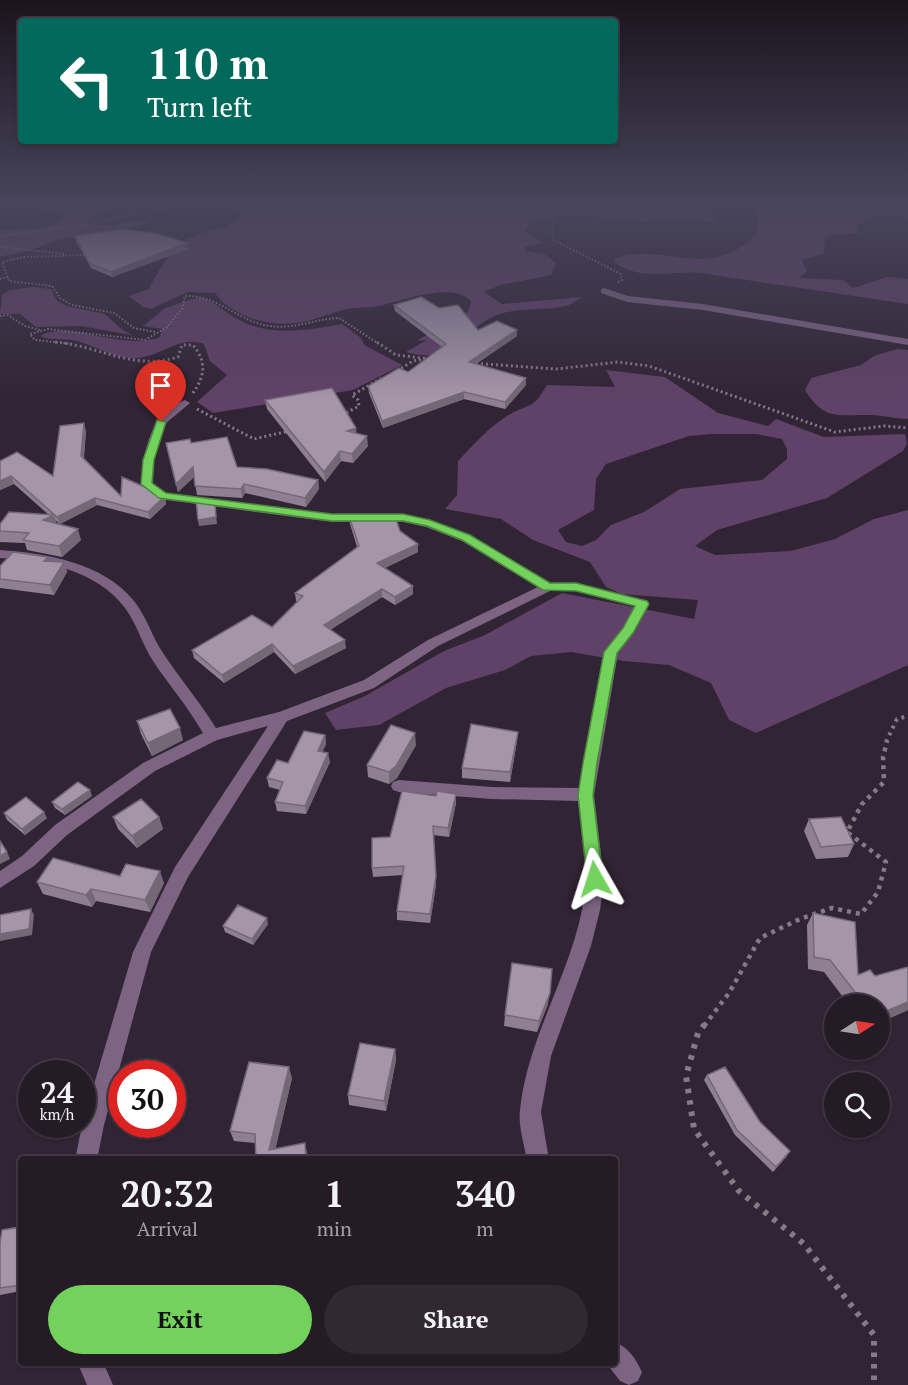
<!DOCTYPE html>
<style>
:root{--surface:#251b27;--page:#312833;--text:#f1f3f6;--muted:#a3a1a7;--line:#423944;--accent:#73d25c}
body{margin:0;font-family:"PT Serif",serif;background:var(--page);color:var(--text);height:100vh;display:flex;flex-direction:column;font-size:22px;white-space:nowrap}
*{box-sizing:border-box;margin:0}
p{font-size:20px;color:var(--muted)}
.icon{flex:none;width:33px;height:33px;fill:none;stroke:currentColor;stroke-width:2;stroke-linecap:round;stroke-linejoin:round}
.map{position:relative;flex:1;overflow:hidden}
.panel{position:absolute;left:18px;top:1156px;width:600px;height:210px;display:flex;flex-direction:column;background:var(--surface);border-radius:6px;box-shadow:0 2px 4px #0004,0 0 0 2px var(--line)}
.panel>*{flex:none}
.banner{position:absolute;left:18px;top:18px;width:600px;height:126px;border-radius:6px;box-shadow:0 2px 4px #0004,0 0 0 2px var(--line);background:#00695c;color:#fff;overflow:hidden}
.needle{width:39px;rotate:78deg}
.buttons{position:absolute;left:824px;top:994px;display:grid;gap:12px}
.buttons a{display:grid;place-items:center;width:66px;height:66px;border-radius:50%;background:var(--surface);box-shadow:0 2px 4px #0004,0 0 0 2px var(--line);font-size:30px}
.speed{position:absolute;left:18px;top:1060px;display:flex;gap:12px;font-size:30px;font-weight:700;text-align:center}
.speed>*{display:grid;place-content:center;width:78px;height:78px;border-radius:50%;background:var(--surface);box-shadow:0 2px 4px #0004,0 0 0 2px var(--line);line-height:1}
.speed small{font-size:15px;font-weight:400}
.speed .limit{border:9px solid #d22;background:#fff;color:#111}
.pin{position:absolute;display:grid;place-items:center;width:51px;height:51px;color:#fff;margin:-62px -26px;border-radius:50% 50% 50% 0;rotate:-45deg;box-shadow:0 0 6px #0007}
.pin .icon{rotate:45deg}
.me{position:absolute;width:66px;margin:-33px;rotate:354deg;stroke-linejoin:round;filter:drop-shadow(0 0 4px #0008)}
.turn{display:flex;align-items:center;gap:21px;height:126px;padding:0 30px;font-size:27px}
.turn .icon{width:78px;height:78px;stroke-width:2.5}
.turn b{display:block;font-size:42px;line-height:51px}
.eta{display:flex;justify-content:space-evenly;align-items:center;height:102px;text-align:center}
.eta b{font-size:36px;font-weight:700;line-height:42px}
.primary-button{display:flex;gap:12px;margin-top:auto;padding:12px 30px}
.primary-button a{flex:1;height:69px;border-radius:36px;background:var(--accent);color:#111;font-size:24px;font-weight:700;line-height:69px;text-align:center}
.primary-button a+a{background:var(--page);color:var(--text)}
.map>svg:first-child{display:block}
.green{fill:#604167;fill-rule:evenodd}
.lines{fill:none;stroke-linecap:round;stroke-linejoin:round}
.path-far4{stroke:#857a88;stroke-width:2;stroke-dasharray:1.5 2;stroke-linecap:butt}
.path-far3{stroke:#857a88;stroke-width:3;stroke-dasharray:2 3;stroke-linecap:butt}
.path-far2{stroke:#857a88;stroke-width:4;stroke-dasharray:3 4.5;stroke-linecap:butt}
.path-far1{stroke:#857a88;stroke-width:4.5;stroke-dasharray:4 5;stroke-linecap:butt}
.path{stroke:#857a88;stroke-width:6;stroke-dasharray:4.5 7;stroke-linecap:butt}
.minor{fill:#7c6482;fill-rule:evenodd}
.wall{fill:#8e8091}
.shaded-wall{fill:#746876}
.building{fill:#a595a9;stroke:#746876;stroke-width:1.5}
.route{fill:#73d25c;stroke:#4b883c;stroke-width:1.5}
</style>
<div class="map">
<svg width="908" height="1385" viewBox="0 0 908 1385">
<rect width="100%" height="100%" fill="#312434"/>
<path class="green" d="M28 205H120L99 212 86 224C105 229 127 221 146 221L147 224 55 240 29 251 0 257V230C22 230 46 230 65 219L60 213Z
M231 205H626L625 208 628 209C637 209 644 211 652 211 673 212 691 208 712 214L716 221C703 223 696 219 684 218 667 216 651 223 634 221 597 218 566 208 529 223L525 231 542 243 525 247V251L546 255 556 263 551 275 500 285 484 292 502 304 582 297C577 300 571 305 566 306 544 311 522 307 500 314 462 326 459 367 406 352L427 340 416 341 468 312 471 302C456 280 400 301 379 306 368 308 358 307 347 309 332 312 318 319 303 322 273 328 233 318 215 293L188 292 151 309 143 307 129 296 149 289C157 271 175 244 194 236 212 228 231 231 243 213Z
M782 205H908V217L877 214 857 226 858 233 825 236 824 253 802 260 807 271 799 278 843 280 853 288 887 277 908 279V304L701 273C670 270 641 282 614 262L616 258C670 241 708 284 757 233V212L759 208Z
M33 287 51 289 57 301 67 306 105 314 120 328 132 335 81 326 36 327 20 314H0L2 295 10 290Z
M199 297C213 300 226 313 239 320 271 337 308 330 342 324L361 338 364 345 402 365 353 390 213 413 197 402 227 375 210 361 204 344C180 335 162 356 138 358 113 360 95 344 72 340 61 338 50 341 40 336 68 319 124 352 160 337L162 329 143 326 165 308Z
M897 349 908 350V419C895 419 883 415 870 415 838 414 825 422 805 390L811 378 861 365 874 356Z
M606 370 665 377 718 413 768 426 776 419 824 437 905 434 907 444 903 451 827 498 717 530 695 546 715 555 791 551 835 539 874 519 908 510V665L756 733 729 720 711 683 669 665 624 661 571 652 531 656 505 670 446 688 379 725 336 730 325 713 365 696 444 651 485 635 562 593 694 619 698 600 621 594 606 587 590 562 533 540 501 519 445 509 457 495 458 461C473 445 488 428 507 416 530 402 532 411 547 385L615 387ZM711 434H756L782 439 787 449V459L762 480 680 489 644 512 611 525 596 540 582 546 566 542 558 530 594 510 596 479 606 464 689 436Z"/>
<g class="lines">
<path class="path-far4" d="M479 205 552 207 556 211 552 233 554 240 621 274 622 280 618 282
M0 236 84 225 183 205
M0 247 65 254
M88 255 23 257 2 262 9 281 52 286 60 298 72 305 114 313 134 328 155 332
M0 279 8 277
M0 316 8 315 25 326 40 330
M72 344 35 340 30 334 48 329 145 340 166 328 182 309 185 296C216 295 235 318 264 325 291 331 313 319 339 318L379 344"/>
<path class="path-far3" d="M55 342C101 346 132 371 178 357L182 345H193C207 362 205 376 193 393
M377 342 396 355 431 359
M471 363 556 369 618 362 649 366 835 432 884 426 908 428
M397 371 413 361 428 359
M197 409 254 439 289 431
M342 415 359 406 358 400 352 395 382 378"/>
<path class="path-far2" d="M886 742 897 719 908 716"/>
<path class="path-far1" d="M704 1026 729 993 760 938 800 919 832 908 861 914 878 892 886 862 847 832 862 804 884 782 883 757 887 741"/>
<path class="path" d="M705 1024 698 1033 686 1076 694 1129 739 1191 804 1244 874 1335V1385"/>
<path class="minor" d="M604 288 628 296 703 304 908 339V345L703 310 627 302 601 293V289Z
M185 400 190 403 166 423 154 460 153 483 166 493 332 514H403L430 520 470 535 551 583H576L647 601 649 604 633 634 618 653 594 795 604 879 600 910 591 946 551 1056 541 1112 549 1160H527C524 1144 518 1125 520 1110 527 1040 568 979 582 910 589 874 582 838 578 801L492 799 399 792 393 790 391 786 393 782 399 780 492 787 579 788 604 652 622 629 634 606 576 591H550L438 646 374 688 287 721 188 877 151 952 104 1125 97 1160H75L82 1125 133 952 175 867 268 726 217 740 155 771 67 835 34 866 0 888V871L22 856 55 825 143 763 203 733C188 707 169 685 153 661 142 644 137 624 125 608 97 570 43 560 0 558V550C46 553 104 563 134 601 147 617 152 637 163 653 180 679 200 702 216 728L279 712 364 680 428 640 538 587 462 541 426 527 403 522H332L159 499 141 484C143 452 151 411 185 400Z
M615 1342C628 1347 636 1359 642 1372L638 1381 629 1385 620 1381 607 1364H615Z
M78 1364H104L113 1385H87Z"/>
</g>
<path class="wall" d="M75 236 188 249 112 277 91 268 76 241Z
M394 305 478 330 517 336 476 364 526 385 505 409 464 399 383 428 369 393 368 386 408 372 442 347 395 311Z
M265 400 356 434 368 446 353 463 341 461 325 482 267 409Z
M86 431 84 458 121 496H165L166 504 150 519 97 505 60 524 55 520 57 524 81 540 62 557 27 550 25 543 0 542V524L49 515 14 484 0 490V461L53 476Z
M166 443H191L237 467 318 480 319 489 306 507 245 493 242 498 197 495 194 477 178 492Z
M349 516 400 531 418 544V552L385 568 413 586V594L395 605 382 597 330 630 346 648 295 674 274 652 224 683 194 658 192 650 272 627 298 602 296 601 295 593 357 547 350 524Z
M50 562H64L67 572 54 595 0 588V579Z
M137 721 183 740 152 756 141 734Z
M518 732 517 741 510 782 462 778V768Z
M325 735 326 744 322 752 330 762 306 814 277 811 275 802 280 790 269 787 267 778Z
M416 745 397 778 389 784 368 777 367 765Z
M92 796 65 815 55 808 52 802Z
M436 796 456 803 449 837 433 835 436 885 430 923 397 920V911L403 875 373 877 372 868 390 837Z
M4 813 47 818 25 835 7 820Z
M113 817H159L163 829 137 848 118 829Z
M809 819 854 844 848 857 816 859 804 831Z
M120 876 164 883 150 912 96 901 92 907 43 894 37 882Z
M813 913 858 975 875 976 908 1010 879 1023V1005H849L824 972 808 969 807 925Z
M268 924 253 945 225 932 223 926Z
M548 1004 537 1032 504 1026 505 1015Z
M395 1049 396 1060 386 1111 349 1105 348 1095Z
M707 1075 787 1156 773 1172 735 1135 704 1080Z
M292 1078 275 1149 307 1153 308 1160 255 1143 234 1141 230 1131Z
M21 1227V1291L0 1295V1243Z"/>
<path class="shaded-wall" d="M187 243 188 249 112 277 111 272Z
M517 330V336L469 368V362Z
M526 378V385L505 409V402Z
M464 392V399L383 428 382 421Z
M84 423 86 431 83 463 81 456Z
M356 428 357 438 347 431Z
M367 436 368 446 353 463 352 454Z
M340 451 341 461 325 482 324 472Z
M193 467 195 476 178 492 176 484Z
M11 476 14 484 0 490V481Z
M318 480 319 489 306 507 305 498Z
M244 484 245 493 242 498 241 489Z
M165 496 166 504 150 519 148 512Z
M95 498 97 505 60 524 57 517Z
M215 503 217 524 199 526 198 520Z
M54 515 57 526 43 520Z
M78 529 81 540 62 557 59 546Z
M418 544V552L378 571 377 563Z
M64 562 67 572 54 595 50 585Z
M413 586V594L395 605V597Z
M382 589V597L325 633 324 625Z
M345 640 346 648 295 674 293 666Z
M272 644 274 652 224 683 222 675Z
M180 728 183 740 152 756 148 743Z
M518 732 517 741 510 782V772Z
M415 733 416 745 397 778 389 784V772Z
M325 735 326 744 319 760 318 751Z
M328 753 330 762 306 814 305 806Z
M90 790 92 796 65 815 62 809Z
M456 794V803L449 837 448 828Z
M44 812 47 818 25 835 22 829Z
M159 817 163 829 137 848 132 836Z
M7 852 10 859 0 864V856Z
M160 871 164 883 150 912 145 900Z
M436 876V885L430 923V914Z
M91 889 96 901 92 907 86 895Z
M31 909 34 915 32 935 0 941V934Z
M267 918 268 924 253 945 252 939Z
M550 993 548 1004 537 1032 539 1021Z
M908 1002V1010L879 1023V1014Z
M395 1049 396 1060 386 1111 384 1101Z
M289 1067 292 1078 273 1160 269 1150Z
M305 1143 307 1153 308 1160H306Z
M790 1151 787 1156 773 1172 776 1167Z"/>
<path class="building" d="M122 229 155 233 187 243 111 272 89 263 75 236Z
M421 297 439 308 458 305 478 330 497 321 517 330 469 362 526 378 505 402 464 392 382 421 368 386 399 368 408 372 446 344 394 305Z
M332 388 356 428 347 431 367 436 352 454 340 451 324 472 265 400Z
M84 423 81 456 121 496 122 477 165 496 148 512 95 498 57 517 11 476 0 481V461L17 452 53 476 60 426Z
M227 437 237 467 267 469 318 480 305 498 244 484 241 489 195 486 193 467 176 484 166 443 190 439 191 443Z
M196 500 215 503 216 517 198 520Z
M9 512 54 515 43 520 78 529 59 546 23 540 29 533 0 531V524Z
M349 516H395L400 531 418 544 377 563 413 586 395 597 382 589 324 625 345 640 293 666 272 644 222 675 192 650 252 615 272 627 303 596 295 593 359 546Z
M13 552 48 557 44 561 64 562 50 585 0 579V566Z
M170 709 180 728 148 743 137 721Z
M471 724 518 732 510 772 462 768Z
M391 725 415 733 396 766 389 772 367 765Z
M304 731 325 735 318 751 328 753 305 806 275 802 283 782 267 778 277 760 288 763Z
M78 782 90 790 62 809 52 802Z
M402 791 436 796 437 791 456 794 448 828 433 826 436 876 430 914 397 911 404 866 372 868V838L390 837Z
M26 797 44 812 22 829 4 813Z
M141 799 159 817 132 836 113 817Z
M841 817 854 844 821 847 809 819Z
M0 841 7 852 0 856Z
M53 858 120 876 126 864 160 871 145 900 91 889 86 895 37 882Z
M238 905 267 918 252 939 223 926Z
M31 909 29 929 0 934V915Z
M813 913 855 922 858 975 870 970 875 976 908 967V1002L879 1014V1005H865L830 960 814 957Z
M512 963 552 969 550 993 539 1021 505 1015Z
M360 1043 395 1049 384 1101 348 1095Z
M249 1062 289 1067 269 1150 305 1143 306 1160H256L255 1134 230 1131Z
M725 1067 760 1122 790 1151 776 1167 737 1130 707 1075Z
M21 1227V1285L0 1288V1243L2 1230Z"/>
<linearGradient id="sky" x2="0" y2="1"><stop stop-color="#1b141d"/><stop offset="0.51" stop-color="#48455c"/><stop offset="1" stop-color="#48455c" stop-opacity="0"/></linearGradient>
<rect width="908" height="399" fill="url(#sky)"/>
<path class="route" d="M157 420 166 422 154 460 152 483 166 493 332 514H403L430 520 470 535 550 583H576L647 601 649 604 633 633 617 653 597 763 593 795 603 879 601 884H589L587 879 578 795 583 763 604 652 623 628 635 606 576 591 543 590 462 540 427 526 403 521H332L159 498 141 484 143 460Z"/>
</svg>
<div class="buttons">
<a><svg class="needle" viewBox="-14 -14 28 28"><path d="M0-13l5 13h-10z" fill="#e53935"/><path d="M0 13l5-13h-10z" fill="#a3a1a7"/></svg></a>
<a><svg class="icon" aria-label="search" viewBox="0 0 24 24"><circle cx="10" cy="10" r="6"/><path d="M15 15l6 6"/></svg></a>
</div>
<div class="speed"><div>24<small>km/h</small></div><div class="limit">30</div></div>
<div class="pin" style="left:161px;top:422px;background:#d93025"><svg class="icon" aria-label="arrive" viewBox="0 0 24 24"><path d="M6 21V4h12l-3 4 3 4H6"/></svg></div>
<svg class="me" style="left:595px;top:879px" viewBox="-20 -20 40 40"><path d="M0-17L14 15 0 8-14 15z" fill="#73d25c" stroke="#fff" stroke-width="4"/></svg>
<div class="banner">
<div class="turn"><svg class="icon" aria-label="left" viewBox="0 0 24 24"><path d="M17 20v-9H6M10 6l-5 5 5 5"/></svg><div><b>110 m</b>Turn left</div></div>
</div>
<section class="panel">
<div class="eta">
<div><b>20:32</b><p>Arrival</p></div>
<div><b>1</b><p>min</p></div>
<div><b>340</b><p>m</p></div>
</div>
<div class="primary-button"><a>Exit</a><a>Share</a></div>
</section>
</div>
